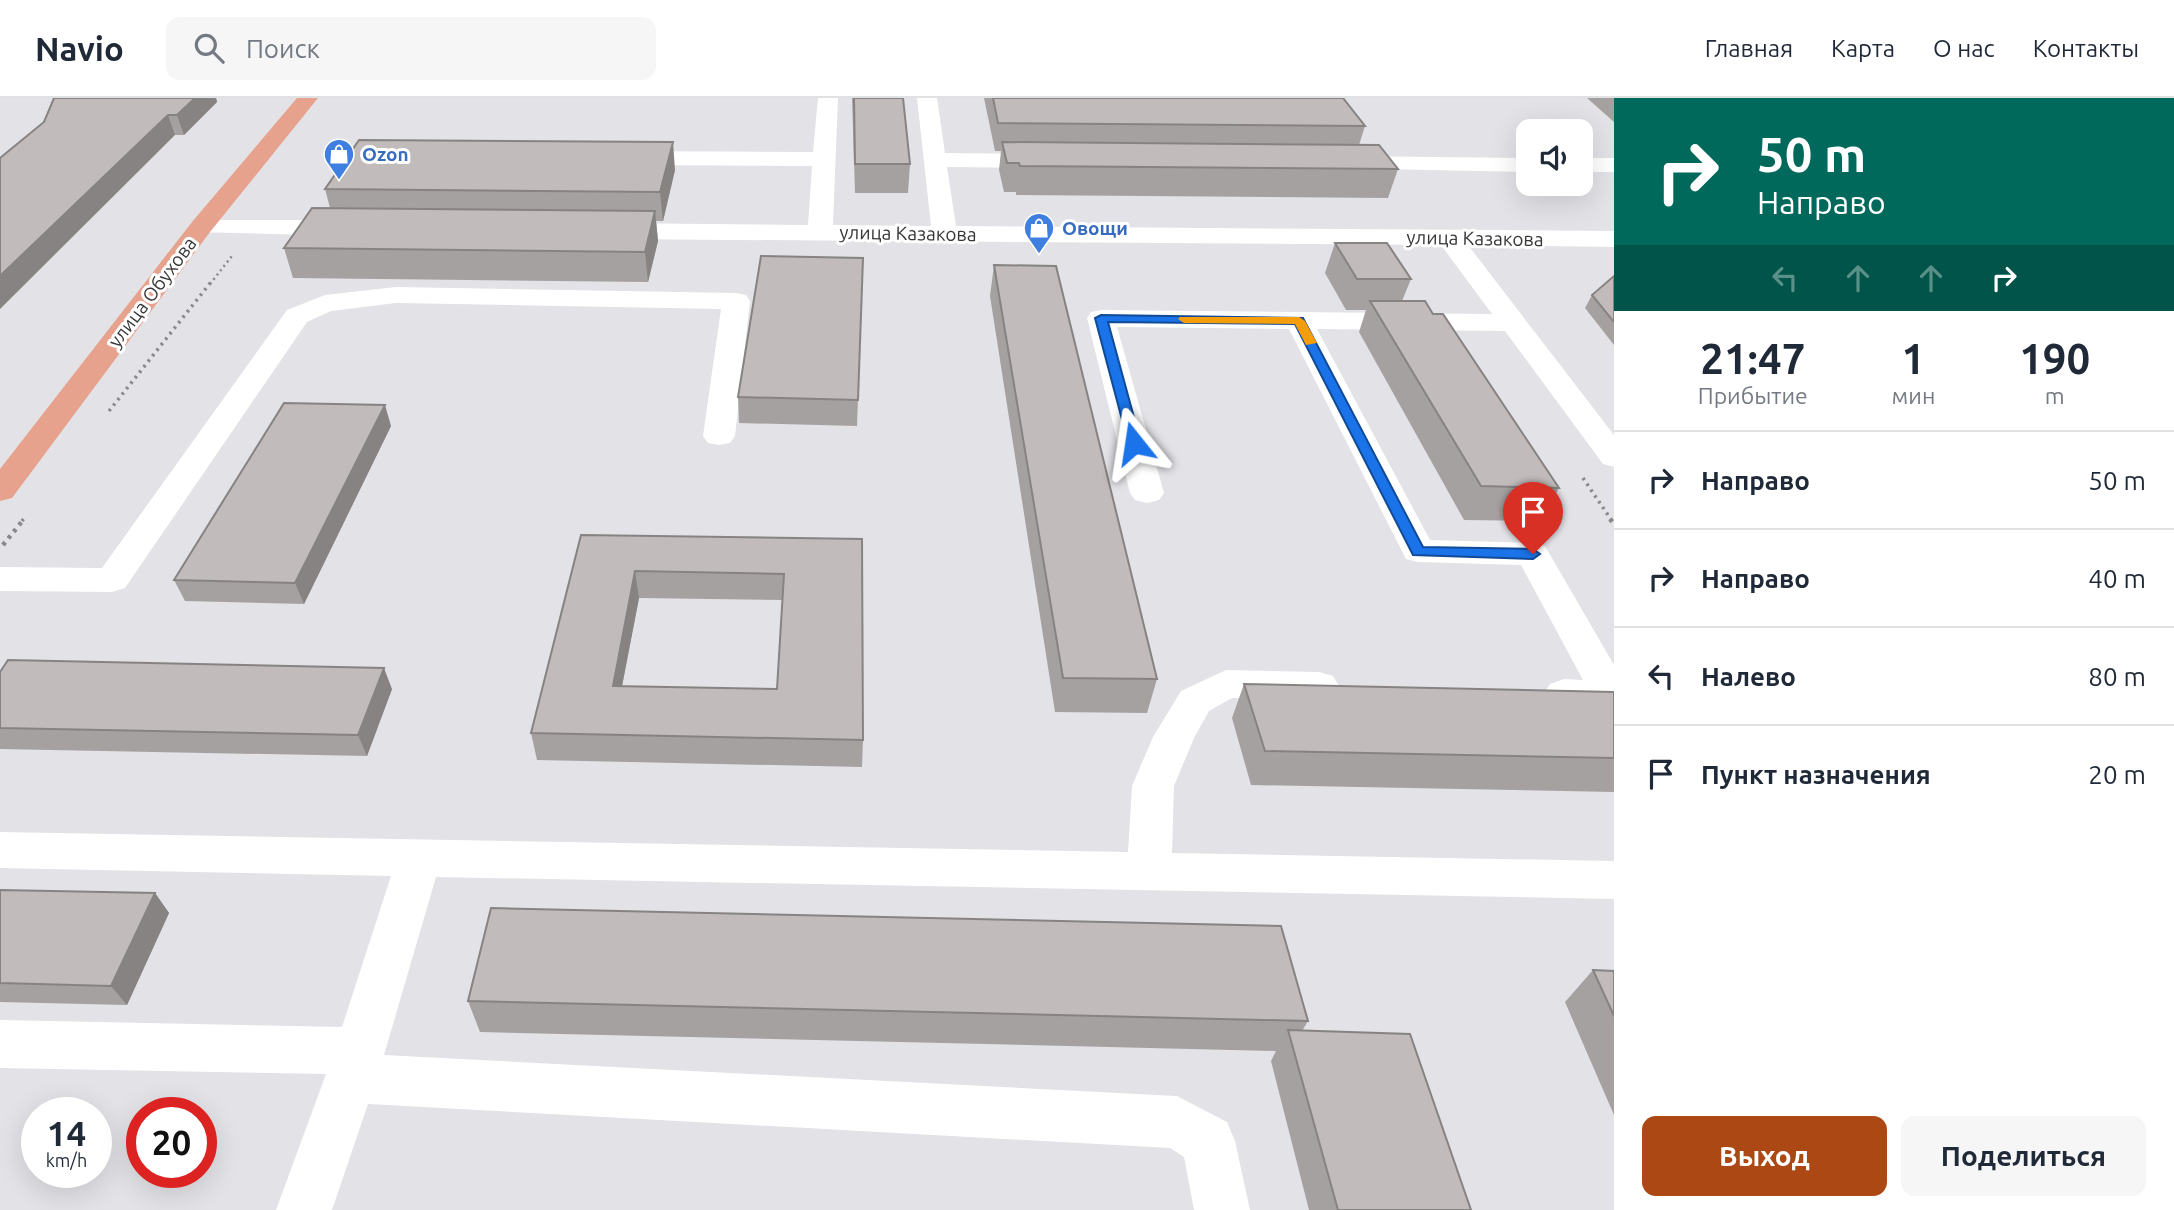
<!DOCTYPE html>
<html lang="ru">
<meta charset="utf-8">
<style>
:root{--surface:#fff;--page:#f6f6f7;--text:#1f2937;--muted:#747a83;--line:#e0e1e3;--accent:#ac4814}
body{margin:0;font-family:Ubuntu,sans-serif;background:var(--page);color:var(--text);height:100vh;display:flex;flex-direction:column;font-size:26px;white-space:nowrap}
*{box-sizing:border-box;margin:0}
p{font-size:23px;color:var(--muted)}
.icon{flex:none;width:38px;height:38px;fill:none;stroke:currentColor;stroke-width:2;stroke-linecap:round;stroke-linejoin:round}
.map{position:relative;flex:1;overflow:hidden}
.details{display:flex;flex-direction:column;background:var(--surface);width:560px}
.details>*{flex:none}
.hud{background:#00695c;color:#fff;overflow:hidden}
.fabs{position:absolute;left:1516px;top:21px;display:grid;gap:14px}
.fabs a{display:grid;place-items:center;width:77px;height:77px;border-radius:14px;background:var(--surface);box-shadow:0 7px 28px #0002;font-size:35px}
.speed{position:absolute;left:21px;top:999px;display:flex;gap:14px;font-size:35px;font-weight:700;text-align:center}
.speed>*{display:grid;place-content:center;width:91px;height:91px;border-radius:50%;background:var(--surface);box-shadow:0 7px 28px #0002;line-height:1}
.speed small{font-size:18px;font-weight:400}
.speed .limit{border:10px solid #d22;background:#fff;color:#111}
.pin{position:absolute;display:grid;place-items:center;width:60px;height:60px;color:#fff;margin:-72px -30px;border-radius:50% 50% 50% 0;rotate:-45deg;box-shadow:0 0 7px #0007}
.pin .icon{rotate:45deg}
.me{position:absolute;width:77px;margin:-38px;rotate:345deg;stroke-linejoin:round;filter:drop-shadow(0 0 5px #0008)}
.turn{display:flex;align-items:center;gap:24px;height:147px;padding:0 28px;font-size:32px}
.turn .icon{width:91px;height:91px;stroke-width:2.5}
.turn b{display:block;font-size:49px;line-height:60px}
.lanes{display:flex;align-items:center;height:66px;padding:0 28px;background:#0003;justify-content:center;gap:35px;direction:ltr}
.lanes .off{opacity:.35}
.eta{display:flex;justify-content:space-evenly;align-items:center;height:119px;text-align:center}
.eta b{font-size:42px;font-weight:600;line-height:49px}
.primary-button{display:flex;gap:14px;margin-top:auto;padding:14px 28px}
.primary-button a{flex:1;height:80px;border-radius:14px;background:var(--accent);color:#fff;font-size:28px;font-weight:600;line-height:80px;text-align:center}
.primary-button a+a{background:var(--page);color:var(--text)}
ul{padding:0;list-style:none}
li{display:flex;align-items:center;gap:21px;height:98px;padding:0 28px;border-top:2px solid var(--line)}
li div{flex:1}
li b{display:block;font-size:26px}
li em{font-style:normal}
header{display:flex;align-items:center;gap:42px;box-sizing:border-box;height:98px;padding:0 35px;background:var(--surface);border-bottom:2px solid var(--line)}
header strong{font-size:33px}
nav{display:flex;gap:38px;margin-inline-start:auto;font-size:24px}
.search{width:490px;height:63px;background:var(--page);display:flex;align-items:center;gap:18px;box-sizing:border-box;padding:0 24px;border-radius:14px;color:var(--muted);font-size:26px}
main{display:flex;flex:1;min-height:0}
.map>svg:first-child{display:block}
.lines{fill:none;stroke-linecap:round;stroke-linejoin:round}
.path-far2{stroke:#89898c;stroke-width:2.5;stroke-dasharray:2 3.5;stroke-linecap:butt}
.path-far1{stroke:#89898c;stroke-width:3.5;stroke-dasharray:2.5 4.5;stroke-linecap:butt}
.path{stroke:#89898c;stroke-width:4.5;stroke-dasharray:3.5 5;stroke-linecap:butt}
.minor{fill:#fff;fill-rule:evenodd}
.major{fill:#e6a28c;fill-rule:evenodd}
.wall{fill:#a6a1a1;fill-rule:evenodd}
.shaded-wall{fill:#878383}
.building{fill:#c1bbbb;stroke:#878383;stroke-width:2;fill-rule:evenodd}
.route{fill:#1a73e8;stroke:#114b97;stroke-width:2}
.slow{fill:#f59e0b}
.labels{text-anchor:middle;stroke-width:6;stroke-linejoin:round;paint-order:stroke}
.far-shop-label{font-size:19px;font-weight:bold;fill:#366cbe;stroke:#fff;text-anchor:start}
.far-street-label{font-size:19px;fill:#373738;stroke:#fff}
</style>
<header>
<strong>Navio</strong>
<div class="search"><svg class="icon" aria-label="search" viewBox="0 0 24 24"><circle cx="10" cy="10" r="6"/><path d="M15 15l6 6"/></svg>Поиск</div>
<nav><a>Главная</a><a>Карта</a><a>О нас</a><a>Контакты</a></nav>
</header>
<main>
<div class="map">
<svg width="1614" height="1112" viewBox="0 0 1614 1112">
<rect width="100%" height="100%" fill="#e2e2e7"/>
<g class="lines">
<path class="path-far2" d="M210 186 232 158"/>
<path class="path-far1" d="M109 313 211 184
M1583 380 1612 423
M22 423 26 418"/>
<path class="path" d="M1610 421 1614 426
M3 447 24 421"/>
<path class="minor" d="M818 0H838L833 127 931 128 917 0H937L945 55 1052 56 1060 58 1063 63 1060 68 1052 70 947 69 956 128 1614 133V149L1468 147 1614 337V369L1603 366 1505 233 1317 231 1430 442 1533 445 1545 448 1614 567V611H1564L1550 606 1544 596 1550 586 1564 581 1583 582 1521 467 1418 464 1406 461 1289 231 1117 229 1164 395 1159 402 1147 405 1135 402 1130 395 1087 220 1091 214 1101 212 1492 216 1441 147 606 141 597 138 593 133 597 128 606 125 808 127 812 68 622 67 614 65 611 60 614 55 622 53 813 54Z
M1343 58 1528 60V74L1335 70 1332 65 1335 60Z
M1580 60H1614V74H1580Z
M201 122H350L359 125 363 130 359 135 350 138 192 134 189 129 192 124Z
M396 189 736 195 746 197 750 203 735 338 730 345 719 347 708 345 703 338 721 211 396 205 331 213 307 224 125 490 112 494 0 493V469L102 470 287 212 325 197Z
M1226 572 1319 574 1333 578 1339 588 1333 598 1319 602 1232 600 1209 613 1194 640 1174 688 1172 755 1614 763V801L436 779 384 957 1177 998 1227 1024 1235 1043 1250 1112H1194L1184 1059 1170 1050 368 1006 332 1112H276L326 976 0 970V922L342 929 391 778 0 770V734L1128 754 1132 688 1153 639 1181 593Z"/>
<path class="major" d="M297 0H318L210 134 12 400 0 403V371L192 124Z"/>
</g>
<path class="wall" d="M54 0H216L217 4 184 37H175L44 24Z
M852 0H903L910 66 908 95H855Z
M984 0H1343L1365 28 1359 47 1398 71 1388 100 1016 97V94H1004L999 72 1001 53H995Z
M1587 0H1614V24Z
M675 72 663 123H656L658 143 648 184 293 180 284 150 330 110 325 91Z
M1335 145 1411 181 1402 203 1433 216 1559 390 1541 423 1464 422 1359 234 1366 212H1346L1325 175Z
M863 160 857 328 739 325 738 299Z
M994 167 1157 581 1147 615 1055 614 990 198Z
M1614 178V247L1585 210 1592 197Z
M391 328 304 506 185 503 174 482Z
M581 437 862 441 863 642 862 669 537 662 531 635ZM639 500 782 502 777 591 622 588Z
M0 574 392 591 367 658 0 651Z
M1244 586 1614 594V694L1251 687 1232 620Z
M0 792 155 795 169 815 127 907 0 904Z
M1593 872 1614 873V1017L1565 904Z
M468 903 1308 923 1302 933 1471 1112H1309L1271 963 1276 953 480 934Z"/>
<path class="shaded-wall" d="M195 0H216L217 4 184 37 177 17Z
M168 17 175 37 0 211V178Z
M673 44 675 72 663 123 660 94Z
M655 113 658 143 648 184 645 154Z
M385 307 391 328 304 506 295 485Z
M635 473 639 500 617 614 613 588Z
M384 570 392 591 367 658 358 637Z
M155 795 169 815 127 907 111 888Z"/>
<path class="building" d="M54 0H195L177 17H168L0 178V60L44 24Z
M854 0H903L910 66H855Z
M993 0H1343L1365 28 998 25Z
M359 42 673 44 660 94 325 91Z
M1002 44 1379 47 1398 71 1020 68 1019 65H1007Z
M312 110 655 113 645 154 284 150Z
M1335 145H1387L1411 181H1357Z
M761 158 863 160 858 302 738 299Z
M994 167 1056 168 1157 581 1063 580Z
M1614 178V224L1592 197Z
M1370 203H1425L1433 216H1443L1559 390 1481 388Z
M284 305 385 307 295 485 174 482Z
M581 437 862 441 863 642 531 635ZM635 473 784 476 777 591 613 588Z
M8 562 384 570 358 637 0 630V574Z
M1244 586 1614 594V660L1265 653Z
M0 792 155 795 111 888 0 885Z
M491 810 1281 828 1308 923 468 903Z
M1593 872 1614 873V918Z
M1288 932 1410 936 1471 1112H1338Z"/>
<path class="route" d="M1101 217 1303 220 1423 449 1533 451 1540 456 1533 461 1413 457 1295 226 1108 224 1141 345 1134 349 1129 348 1095 220Z"/>
<path class="slow" d="M1180 219H1299L1305 223 1317 245 1306 247 1295 226 1184 225 1178 221Z"/>
<defs>
<g id="shop-pin" transform="scale(1.575)"><path d="M0 17L-7.5 6A9.5 9.5 0 1 1 7.5 6Z" fill="#3f7fe0" stroke="#fff"/><path d="M-5-2.5h2.3a2.7 3.5 0 0 1 5.4 0H5L5.5 6h-11ZM-1.5-2.5h3a1.5 2.3 0 0 0-3 0Z" fill="#fff"/></g>
</defs>
<g fill-rule="evenodd">
<use href="#shop-pin" x="339" y="56"/>
<use href="#shop-pin" x="1039" y="130"/>
</g>
<g class="labels">
<g class="far-shop-label">
<text x="362" y="63">Ozon</text>
<text x="1062" y="137">Овощи</text>
</g>
<g class="far-street-label">
<text transform="translate(908 135) rotate(1)" y="7">улица Казакова</text>
<text transform="translate(1475 140) rotate(1)" y="7">улица Казакова</text>
<text transform="translate(152 194) rotate(-53)" y="7">улица Обухова</text>
</g>
</g>
</svg>
<div class="fabs">
<a><svg class="icon" aria-label="sound" viewBox="0 0 24 24"><path d="M4 9h4l5-4v14l-5-4H4zM17 9q2 3 0 6"/></svg></a>
</div>
<div class="speed"><div>14<small>km/h</small></div><div class="limit">20</div></div>
<div class="pin" style="left:1533px;top:456px;background:#d93025"><svg class="icon" aria-label="arrive" viewBox="0 0 24 24"><path d="M6 21V4h12l-3 4 3 4H6"/></svg></div>
<svg class="me" style="left:1134px;top:345px" viewBox="-20 -20 40 40"><path d="M0-17L14 15 0 8-14 15z" fill="#1a73e8" stroke="#fff" stroke-width="4"/></svg>
</div>
<section class="details">
<div class="hud">
<div class="turn"><svg class="icon" aria-label="right" viewBox="0 0 24 24"><path d="M7 20v-9h11M14 6l5 5-5 5"/></svg><div><b>50 m</b>Направо</div></div>
<div class="lanes"><svg class="icon off" aria-label="left" viewBox="0 0 24 24"><path d="M17 20v-9H6M10 6l-5 5 5 5"/></svg><svg class="icon off" aria-label="ahead" viewBox="0 0 24 24"><path d="M12 20V5M6 11l6-6 6 6"/></svg><svg class="icon off" aria-label="ahead" viewBox="0 0 24 24"><path d="M12 20V5M6 11l6-6 6 6"/></svg><svg class="icon" aria-label="right" viewBox="0 0 24 24"><path d="M7 20v-9h11M14 6l5 5-5 5"/></svg></div>
</div>
<div class="eta">
<div><b>21:47</b><p>Прибытие</p></div>
<div><b>1</b><p>мин</p></div>
<div><b>190</b><p>m</p></div>
</div>
<ul>
<li><svg class="icon" aria-label="right" viewBox="0 0 24 24"><path d="M7 20v-9h11M14 6l5 5-5 5"/></svg><div><b>Направо</b></div><em>50 m</em></li>
<li><svg class="icon" aria-label="right" viewBox="0 0 24 24"><path d="M7 20v-9h11M14 6l5 5-5 5"/></svg><div><b>Направо</b></div><em>40 m</em></li>
<li><svg class="icon" aria-label="left" viewBox="0 0 24 24"><path d="M17 20v-9H6M10 6l-5 5 5 5"/></svg><div><b>Налево</b></div><em>80 m</em></li>
<li><svg class="icon" aria-label="arrive" viewBox="0 0 24 24"><path d="M6 21V4h12l-3 4 3 4H6"/></svg><div><b>Пункт назначения</b></div><em>20 m</em></li>
</ul>
<div class="primary-button"><a>Выход</a><a>Поделиться</a></div>
</section>
</main>
